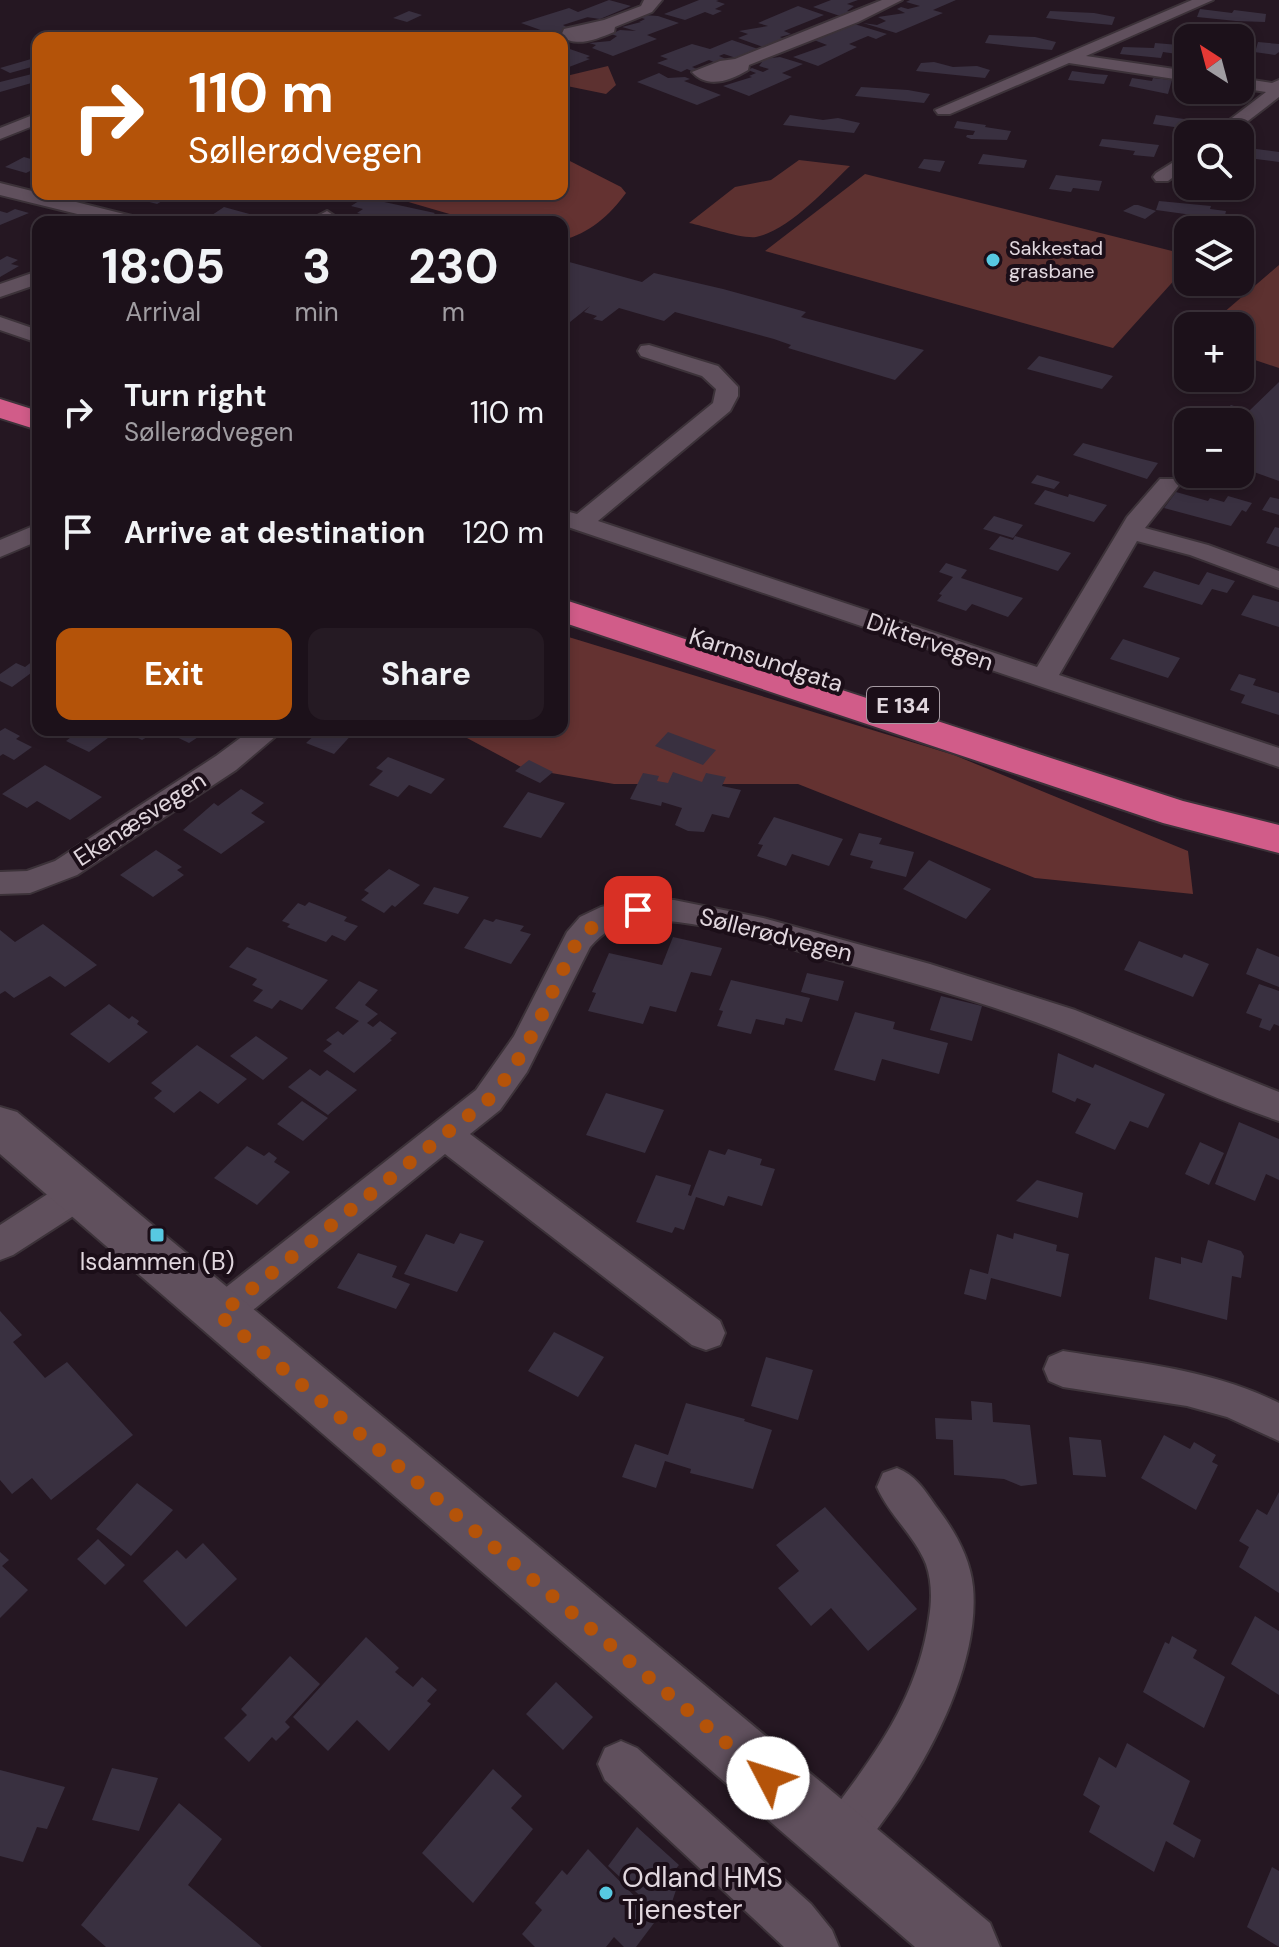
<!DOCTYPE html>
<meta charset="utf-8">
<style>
:root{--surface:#1c111a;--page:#251a23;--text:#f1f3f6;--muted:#a09da2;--line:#3a3139;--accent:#b45309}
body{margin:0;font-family:"DM Sans",sans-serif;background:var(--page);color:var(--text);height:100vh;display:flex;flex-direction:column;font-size:30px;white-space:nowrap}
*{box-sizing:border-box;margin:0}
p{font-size:26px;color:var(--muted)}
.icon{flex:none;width:44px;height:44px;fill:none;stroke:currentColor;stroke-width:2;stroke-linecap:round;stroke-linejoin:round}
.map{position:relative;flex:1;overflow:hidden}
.side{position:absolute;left:32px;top:216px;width:536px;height:520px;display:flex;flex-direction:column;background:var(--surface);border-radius:16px;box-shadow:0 4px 12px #0003,0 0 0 2px var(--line)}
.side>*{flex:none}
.hud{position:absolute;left:32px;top:32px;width:536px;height:168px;border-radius:16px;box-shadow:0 4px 12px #0003,0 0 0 2px var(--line);background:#b45309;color:#fff;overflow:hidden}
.needle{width:52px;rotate:324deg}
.controls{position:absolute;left:1174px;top:24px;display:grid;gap:16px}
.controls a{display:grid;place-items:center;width:80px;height:80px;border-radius:16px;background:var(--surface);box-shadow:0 4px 12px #0003,0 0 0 2px var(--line);font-size:40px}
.pin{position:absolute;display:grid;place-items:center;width:68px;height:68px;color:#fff;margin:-34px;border-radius:16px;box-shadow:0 4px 12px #0006}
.me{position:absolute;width:88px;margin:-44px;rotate:310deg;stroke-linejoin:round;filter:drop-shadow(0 0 6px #0008)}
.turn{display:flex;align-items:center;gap:28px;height:168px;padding:0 24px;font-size:36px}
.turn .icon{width:104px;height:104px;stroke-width:2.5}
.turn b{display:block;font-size:56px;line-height:68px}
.eta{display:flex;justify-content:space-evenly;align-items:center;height:136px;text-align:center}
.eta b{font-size:48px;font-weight:700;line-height:56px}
.button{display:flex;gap:16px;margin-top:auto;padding:16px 24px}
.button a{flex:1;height:92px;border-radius:16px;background:var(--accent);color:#fff;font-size:32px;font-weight:700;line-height:92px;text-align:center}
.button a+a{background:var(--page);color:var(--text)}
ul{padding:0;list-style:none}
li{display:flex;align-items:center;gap:24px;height:120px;padding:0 24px}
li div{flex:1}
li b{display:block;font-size:30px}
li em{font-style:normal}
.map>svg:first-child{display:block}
.green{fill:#5d3130}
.forest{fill:#643231}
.building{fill:#393040}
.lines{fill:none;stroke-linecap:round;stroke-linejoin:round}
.street-casing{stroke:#3c3239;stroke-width:4}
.secondary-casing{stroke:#3c3239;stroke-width:4}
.highway-casing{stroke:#3c3239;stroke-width:4}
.street{fill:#60505d;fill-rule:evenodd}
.secondary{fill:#60505d;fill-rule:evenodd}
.highway{fill:#d15c89;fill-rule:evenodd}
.route{stroke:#b45309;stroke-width:14;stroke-dasharray:0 25.2}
.poi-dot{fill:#57c9e2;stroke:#1b0e18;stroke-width:3}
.labels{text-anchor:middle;stroke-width:8;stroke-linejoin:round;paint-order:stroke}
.far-poi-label{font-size:20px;fill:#e1d7de;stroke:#1b0e18;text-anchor:start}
.shield{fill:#1b0e18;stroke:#a69ba3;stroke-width:2}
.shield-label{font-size:22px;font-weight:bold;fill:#e1d7de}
.street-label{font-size:24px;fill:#e1d7de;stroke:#1b0e18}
.poi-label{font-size:24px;fill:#e1d7de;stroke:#1b0e18}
.near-poi-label{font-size:28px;fill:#e1d7de;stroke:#1b0e18;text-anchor:start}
</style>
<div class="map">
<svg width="1279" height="1947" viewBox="0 0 1279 1947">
<rect width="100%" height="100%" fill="#251722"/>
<path class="green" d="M608 66 616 85 606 94 562 85V77Z
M799 160 850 166C827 188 788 231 756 237 741 239 705 226 689 223L735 187 771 180Z
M865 174 1188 255V265L1113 348 765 251Z
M1279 265V368L1240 355V326H1208Z"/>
<path class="forest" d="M562 157 621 187 626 193C610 215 589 234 562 240V222H477L381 194H562Z
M562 635 954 755 1188 851 1193 894 1035 878 798 784H614L523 768 452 730H562Z"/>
<path class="building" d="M609 0 631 6 600 19 586 17H588L563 25 570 29 561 33H549L521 23 569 8 578 12Z
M699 0H719L716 1 725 4 715 9 722 11 713 15 705 12 685 20 664 14Z
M831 0H858L847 4 854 6 847 11 854 13 849 15H837L813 7Z
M910 0H956L933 10 943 13 896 33 863 23 877 25 886 21 878 17 905 13 897 9 901 7 908 9 920 6 906 2Z
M798 6 824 15 784 31 791 34 780 37 784 39 778 41 783 43 779 44 773 43 763 47 738 38 748 34 739 31 768 26 758 23Z
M1200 9 1232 13 1234 10 1266 14 1265 22 1236 21 1197 17Z
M409 11 422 15 407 22 393 18Z
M1050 11 1094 13 1115 17 1112 25 1080 22 1046 18Z
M643 15 658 16 679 23 647 35 657 39 613 56 592 48 596 45 589 43 610 41 617 36 611 34 620 30 636 31 622 27 641 22H639L645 19 638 17Z
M851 23 887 34 876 39 868 36 849 44 857 47 818 66 793 57 827 45 814 40 819 38 811 36 820 32 827 34Z
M1182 27 1213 30 1210 37 1179 38Z
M989 35 1035 37 1056 42 1052 50 1020 47 985 43Z
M732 40 758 49 736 58 724 54 719 56 726 59 716 63 709 60 692 67 699 70 694 72 687 69 681 72 657 63 668 59 660 56 692 44 710 49Z
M562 42 570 45 564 47 590 56 586 58 590 59 569 67 562 65Z
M1258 42 1279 44V52L1275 55 1247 51V48L1256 49Z
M1155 43 1179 45 1177 54 1163 52 1161 58 1120 54 1123 47 1154 48Z
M38 57V65L28 68 10 73 0 68Z
M780 57 803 64 782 73 792 77 749 96 723 86 752 77 749 76 756 73 748 70 752 68 763 72 769 69 759 66 762 62 755 60Z
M934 62 953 67 977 66 990 70 985 78 916 71 921 63Z
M1072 71 1094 74 1108 75 1104 84 1068 80Z
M36 73 38 80 35 82 0 92V82Z
M659 73 668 78 685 77 690 79 684 81 721 95 697 105 637 82Z
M1132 78 1152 81 1153 78 1172 80 1168 94 1129 86Z
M861 87 908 90 930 94 924 103 855 96Z
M1203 90H1229L1239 91 1237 101 1230 100 1228 106 1199 102Z
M790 115 823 120 838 118 860 123 854 133 783 125Z
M1156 115 1198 121 1195 130 1153 124Z
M957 121 986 125 985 127 1011 131 1007 140 971 139 966 137 967 135H973L975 131 954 128Z
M1102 139 1115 140 1159 145 1154 157 1133 155 1135 151 1099 146Z
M1240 147 1279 152V162L1240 157Z
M983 154 1027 160 1024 168 978 164Z
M24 157 38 161V167L26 173 5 167Z
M924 159 945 161 940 172 918 168Z
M1056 175 1102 181 1099 191 1073 188 1071 192 1049 189Z
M1240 176 1243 177 1241 188 1254 190 1253 194 1204 188 1240 186Z
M134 194H174L157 204 130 197Z
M362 199 375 200 435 213 428 219 418 217 411 222 384 220 357 213 363 209 351 206Z
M1159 201 1211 206 1210 209 1226 211 1222 228 1214 226 1215 222 1206 221 1207 217 1156 210Z
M1134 205H1138L1156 211 1145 219 1123 211Z
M224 207 253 215 242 222 206 219Z
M15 209 29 213 0 225V211L7 213Z
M7 256 18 260 11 264 19 266 0 277V260Z
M562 260 642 282 654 273 723 289 806 312 801 317 924 350 895 380 788 348 791 345 774 339 675 312 664 321 619 308 602 321 593 319 597 316 584 312 590 306 570 322H562Z
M1039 356 1113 376 1102 389 1027 369Z
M1279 382V481L1240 467V422H1237L1240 419 1220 415 1231 405 1249 411Z
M1083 443 1142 459 1158 463 1147 479 1073 455Z
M1037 475 1060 482 1054 489 1031 483Z
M1045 490 1068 497 1069 494 1107 505 1094 522 1034 504Z
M1176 492 1208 501 1210 498 1224 502 1228 496 1252 503 1246 512 1242 510 1231 526 1164 508Z
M1270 497 1279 499V515L1262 510Z
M994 516 1023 525 1013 538 983 529Z
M1275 527 1279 528V547L1266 543Z
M1000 536 1013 540 1015 536 1071 553 1058 571 989 549Z
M946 563 967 570 961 578 1023 598 1008 617 972 604 966 611 937 601 942 595 939 594 953 577 939 572Z
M1154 571 1199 585 1207 572 1235 581 1227 593 1212 589 1202 605 1143 587Z
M1253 595 1279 602V627L1241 615Z
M1123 639 1180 658 1168 678 1110 659Z
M38 657V677L31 673 12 687 0 681V674L16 663 25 667Z
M1239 674 1256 679 1253 685 1279 693V715L1241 703 1245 695 1230 690Z
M5 728 20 736 16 739 32 747 14 760 3 754 0 756V731Z
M80 730H103L112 735 89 752 66 741Z
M122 730H159L142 740Z
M162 730H209L189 743Z
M352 730 355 731 334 754 306 743 319 731Z
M668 732 716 750 703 765 655 746Z
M388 757 445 779 431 794 409 785 398 797 369 785 383 771 376 768Z
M529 760 553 772 540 783 515 771Z
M45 765 102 797 70 820 37 801 27 808 2 794Z
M673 772 702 782 706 773 726 777 722 786 741 790 729 818 712 814 704 832 688 831 675 825 682 808 662 802 661 806 630 799 643 773 659 776 657 781 668 783Z
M241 789 264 803 251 813 265 822 221 854 183 830 214 803 218 806Z
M528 792 565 803 541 838 503 827Z
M774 817 843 839 829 866 792 854 786 866 757 856 763 845 758 844Z
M859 833 882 838 879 844 914 852 906 877 870 868 873 861 850 855Z
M156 850 182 867 177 870 184 875 153 897 120 875Z
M929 860 991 889 966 919 903 889Z
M389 869 420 885 395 907 392 905 384 913 361 900 369 893 364 890Z
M434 887 469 897 458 914 423 904Z
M309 902 347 917 344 921 358 926 345 941 332 935 326 942 287 927 290 924 282 921 298 903 305 906Z
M484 919 493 922 496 919 524 926 520 931 531 934 511 964 464 948Z
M43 924 97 965 65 987 50 976 14 998 5 991 0 994V930L15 942Z
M673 937 722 948 711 976 691 972 676 1012 650 1006 643 1024 588 1011 596 993 592 992 609 953 662 965Z
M1139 941 1182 958 1184 954 1209 964 1193 997 1124 970Z
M247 947 328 980 302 1010 280 1000 272 1009 253 1001 263 990 252 985 257 979 229 967Z
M1257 948 1279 957V987L1246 974Z
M807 973 844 981 838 1001 801 992Z
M731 980 810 998 802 1022 786 1018 784 1025 756 1019 751 1034 717 1026 723 1011 719 1010Z
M359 981 378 990 365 1005 378 1014 367 1023 373 1027 380 1021 397 1033 390 1039 392 1040 354 1073 323 1051 332 1044 326 1040 338 1031 343 1035 359 1021 335 1008Z
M1259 984 1279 991V1026L1274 1024 1270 1031 1259 1027 1262 1019 1246 1013Z
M941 996 982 1006 972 1041 930 1030Z
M109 1004 129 1019 132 1016 139 1021 137 1024 148 1032 109 1063 70 1034Z
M855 1012 895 1022 893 1029 948 1043 939 1074 882 1059 875 1081 834 1070Z
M256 1036 288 1058 263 1080 230 1056Z
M197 1045 247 1079 218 1104 200 1091 174 1113 154 1098 162 1091 151 1083Z
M1058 1053 1093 1068 1095 1064 1165 1094 1148 1128 1130 1121 1115 1150 1075 1133 1091 1104 1077 1098 1075 1102 1052 1092Z
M310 1069 320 1076 327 1070 357 1090 328 1115 288 1087Z
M606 1093 664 1110 645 1153 586 1135Z
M302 1101 328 1118 303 1141 277 1124Z
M1239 1122 1279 1139V1180L1266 1174 1255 1201 1215 1184Z
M1200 1142 1224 1153 1209 1185 1185 1174Z
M247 1146 264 1156 269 1152 277 1158 274 1162 290 1172 257 1205 214 1178Z
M728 1149 762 1159 760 1165 775 1169 762 1206 728 1196 724 1206 696 1197 684 1230 675 1227 672 1233 636 1222 656 1175 691 1185 688 1195 691 1196 709 1150 725 1155Z
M1037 1180 1083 1193 1078 1218 1016 1201Z
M460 1233 484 1241 457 1292 404 1274 426 1234 454 1244Z
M1014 1233 1057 1245 1056 1251 1069 1254 1061 1297 991 1278 986 1300 964 1294 970 1269 988 1274 997 1234 1013 1239Z
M1208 1240 1241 1251 1244 1256 1241 1278 1232 1276 1227 1320 1149 1299 1155 1257 1181 1264V1257L1202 1263Z
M358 1253 397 1266 392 1277 410 1284 396 1309 337 1288Z
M0 1311 22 1335 13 1342 45 1378 67 1362 133 1435 51 1500 32 1478 12 1494 0 1480Z
M554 1332 604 1357 578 1397 528 1371Z
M766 1357 813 1370 798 1420 751 1406Z
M971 1401 992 1403 993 1422 1030 1425 1037 1484 1021 1486 1004 1479 954 1475 953 1440 936 1439 935 1418 972 1420Z
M686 1403 745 1419 744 1421 772 1430 753 1489 690 1473 691 1469 665 1461 656 1488 622 1477 635 1444 668 1455Z
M1164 1435 1190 1449 1194 1442 1216 1455 1212 1462 1218 1465 1196 1510 1141 1478Z
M1069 1437 1101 1440 1106 1477 1073 1475Z
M137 1483 173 1510 131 1556 96 1529Z
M1279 1492V1593L1239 1567 1249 1547 1239 1541 1257 1509 1267 1515Z
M825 1507 917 1609 868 1651 831 1608 811 1626 778 1588 799 1571 776 1545Z
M98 1539 125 1565 105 1585 77 1559Z
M203 1543 237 1579 186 1627 143 1581 177 1550 186 1559Z
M0 1552 9 1560 2 1566 28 1590 0 1618Z
M1255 1616 1279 1631V1695L1231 1664Z
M1172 1636 1197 1650 1193 1658 1225 1677 1204 1728 1143 1692 1165 1642 1169 1644Z
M366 1637 399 1668 395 1672 413 1687 422 1677 437 1690 427 1701 431 1704 389 1751 357 1720 328 1751 293 1717Z
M290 1656 320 1684 285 1722 290 1727 276 1741 272 1737 249 1762 224 1738 247 1715 241 1709Z
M556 1682 593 1717 563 1750 526 1714Z
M1127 1743 1190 1781 1173 1824 1201 1840 1194 1858 1166 1841 1154 1872 1089 1832 1100 1806 1083 1795 1099 1757 1116 1768Z
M112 1768 158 1778 139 1831 92 1820Z
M493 1769 522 1796 511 1808 533 1829 473 1903 422 1853Z
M0 1770 65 1787 47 1829 37 1827 23 1862 0 1856Z
M179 1803 222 1839 188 1885 262 1947H106L81 1925Z
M637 1827 679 1865 671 1875 677 1887 668 1914 652 1900 650 1905 608 1866Z
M588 1849 657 1919 636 1947H624L614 1937 606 1947H535L522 1934 542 1910 535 1903 562 1870 567 1875Z
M1272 1867 1279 1871V1947L1247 1927Z"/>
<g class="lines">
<g class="street-casing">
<path id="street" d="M644 0H662L652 12 615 27 614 32C597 39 576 48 561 36L564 29 604 20 641 6Z
M882 0H902L858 22 749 65 748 70C730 81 707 89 692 72L720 61 735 59Z
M1192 0H1213L1086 56 1188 71V81L1069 63 950 114H938L935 110Z
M1240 78 1272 83 1279 80V97L1231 134H1211L1266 92 1240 88Z
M38 113V124L0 139V128Z
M1188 153V166L1168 181H1156L1153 177 1156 173Z
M0 183 140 218 143 222H110L0 195Z
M327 211 336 217 334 221 306 222Z
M38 271V284L0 297V284Z
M0 317 38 330V343L0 330Z
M649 345 718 366 738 387V396L730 411 598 521 1037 667 1127 517 1160 479H1176L1180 484 1145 528 1208 545 1279 571V588L1190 555 1137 541 1059 675 1279 748V767L562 525V510L577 514 713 403 716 389 702 376 641 356 638 351 641 346Z
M38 524V541L0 557V540Z
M251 730H283L236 770 77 875 30 893 0 894V872L27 871 55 861 216 756Z
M638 899 674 900 763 918 930 964 1075 1010 1279 1092V1121C1202 1095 1129 1058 1054 1029 974 998 891 977 809 954 761 940 686 916 637 921 616 924 603 932 590 947L527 1072 500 1110 470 1134 720 1321 725 1333 720 1345 706 1350 692 1345 445 1154 232 1327 219 1332 206 1327 200 1315 206 1303 476 1090 514 1036 567 932 580 917 601 907Z
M79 1178 92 1182 97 1193 92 1204 13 1255 0 1260V1225L66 1182Z
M1063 1351C1137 1363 1211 1369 1279 1403V1441L1227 1417 1187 1406 1063 1387 1049 1381 1044 1369 1049 1357Z
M897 1468C915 1475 924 1489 935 1505 953 1528 970 1556 973 1587 980 1664 929 1761 883 1821 869 1840 863 1853 841 1862L824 1856 818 1839 824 1822C872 1759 918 1699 929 1618 932 1601 932 1581 926 1564 915 1536 889 1515 877 1487L883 1473Z
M621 1741 637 1748 811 1904 832 1930 839 1947H784L605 1780 598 1764 605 1748Z"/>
</g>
<g class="secondary-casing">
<path id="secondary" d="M0 1107 17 1112 990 1923 1000 1947H915L0 1154Z"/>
</g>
<g class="highway-casing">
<path id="highway" d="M0 399 38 411V430L0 418Z
M562 599 1183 801 1279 825V853L1163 823 562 622Z"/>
</g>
<use href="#street" class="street"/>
<use href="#secondary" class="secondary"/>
<use href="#highway" class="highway"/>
</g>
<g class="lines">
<path class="route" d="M638 910C613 915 596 921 578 940 548 995 531 1053 488 1100L219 1315 768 1778"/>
</g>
<g class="poi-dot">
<circle cx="993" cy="260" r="8"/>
<rect x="149" y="1227" width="16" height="16" rx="4"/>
<circle cx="606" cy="1893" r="8"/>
</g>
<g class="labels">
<g class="far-poi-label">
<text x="1009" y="255">Sakkestad<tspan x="1009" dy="23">grasbane</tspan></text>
</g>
<rect class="shield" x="867" y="687" width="72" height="36" rx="6"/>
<g class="shield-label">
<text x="903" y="713">E 134</text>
</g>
<g class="street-label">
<text transform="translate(930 642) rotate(19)" y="8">Diktervegen</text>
<text transform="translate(766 660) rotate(18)" y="8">Karmsundgata</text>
<text transform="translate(140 819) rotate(-33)" y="8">Ekenæsvegen</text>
<text transform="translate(776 935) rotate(14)" y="8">Søllerødvegen</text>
</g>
<g class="poi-label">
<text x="157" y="1270">Isdammen (B)</text>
</g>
<g class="near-poi-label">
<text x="622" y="1887">Odland HMS<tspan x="622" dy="32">Tjenester</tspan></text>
</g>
</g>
</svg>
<div class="controls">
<a><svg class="needle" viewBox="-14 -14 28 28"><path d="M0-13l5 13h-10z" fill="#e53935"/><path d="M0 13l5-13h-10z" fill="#a09da2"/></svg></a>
<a><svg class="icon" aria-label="search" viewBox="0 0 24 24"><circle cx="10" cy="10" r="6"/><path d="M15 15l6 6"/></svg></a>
<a><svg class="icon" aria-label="layers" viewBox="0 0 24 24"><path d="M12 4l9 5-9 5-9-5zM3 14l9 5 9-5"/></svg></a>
<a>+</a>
<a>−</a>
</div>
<div class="pin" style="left:638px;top:910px;background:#d93025"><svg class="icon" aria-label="arrive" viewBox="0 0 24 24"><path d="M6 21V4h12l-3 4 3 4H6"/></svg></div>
<svg class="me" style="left:768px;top:1778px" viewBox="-20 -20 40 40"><circle r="19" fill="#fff"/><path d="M0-13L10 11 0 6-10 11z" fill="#b45309"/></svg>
<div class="hud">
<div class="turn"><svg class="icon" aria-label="right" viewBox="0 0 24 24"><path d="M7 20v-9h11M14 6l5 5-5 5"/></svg><div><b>110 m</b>Søllerødvegen</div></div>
</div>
<section class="side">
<div class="eta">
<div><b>18:05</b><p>Arrival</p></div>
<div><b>3</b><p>min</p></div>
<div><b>230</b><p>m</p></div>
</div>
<ul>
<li><svg class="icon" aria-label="right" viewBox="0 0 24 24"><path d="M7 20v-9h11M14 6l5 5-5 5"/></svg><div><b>Turn right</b><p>Søllerødvegen</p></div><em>110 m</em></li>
<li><svg class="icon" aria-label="arrive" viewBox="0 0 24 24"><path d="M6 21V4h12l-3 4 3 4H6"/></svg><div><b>Arrive at destination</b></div><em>120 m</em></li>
</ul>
<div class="button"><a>Exit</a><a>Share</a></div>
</section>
</div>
